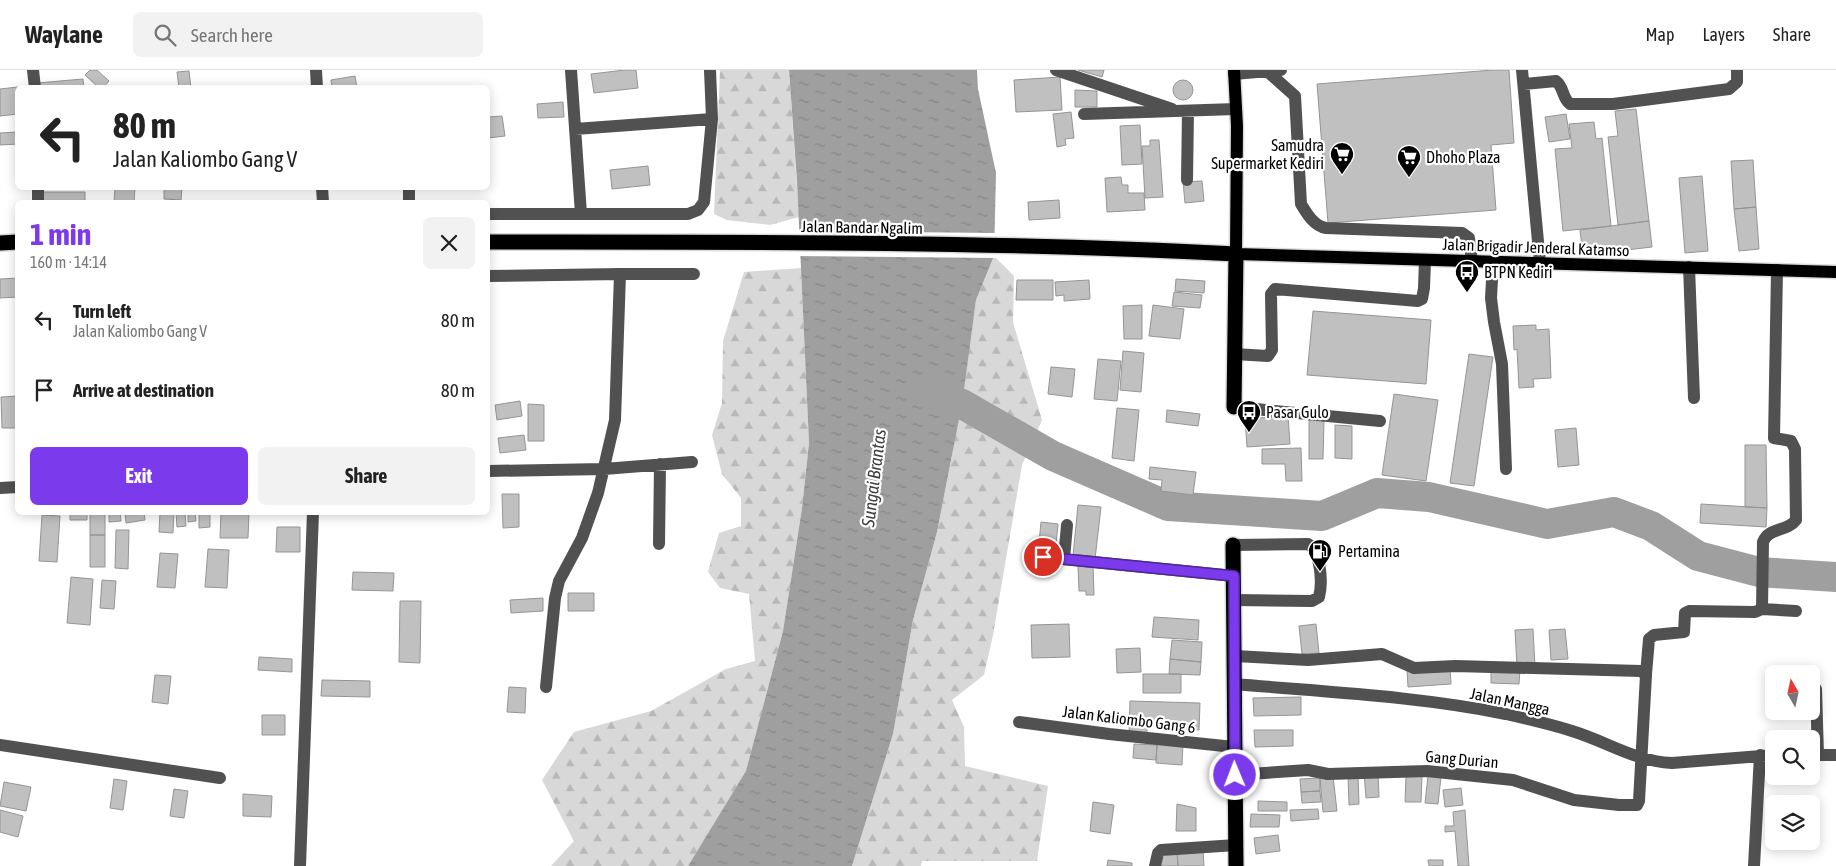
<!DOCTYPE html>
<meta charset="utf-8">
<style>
:root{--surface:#fff;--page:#f2f2f2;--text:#222;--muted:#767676;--line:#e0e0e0;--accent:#7c3aed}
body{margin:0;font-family:"Asap Condensed",sans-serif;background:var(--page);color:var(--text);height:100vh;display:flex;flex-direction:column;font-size:19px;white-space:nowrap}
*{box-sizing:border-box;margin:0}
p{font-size:16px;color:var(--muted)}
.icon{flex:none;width:28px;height:28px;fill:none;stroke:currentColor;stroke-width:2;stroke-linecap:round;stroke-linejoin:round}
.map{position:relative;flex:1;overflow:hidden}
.side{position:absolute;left:15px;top:130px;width:475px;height:315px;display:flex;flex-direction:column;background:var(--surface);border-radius:8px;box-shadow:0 2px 12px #0003}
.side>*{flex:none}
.top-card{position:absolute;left:15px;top:15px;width:475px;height:105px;border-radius:8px;box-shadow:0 2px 12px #0003;background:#fff;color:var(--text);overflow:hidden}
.needle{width:32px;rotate:351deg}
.tools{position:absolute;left:1765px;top:595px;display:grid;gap:10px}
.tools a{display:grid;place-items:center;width:55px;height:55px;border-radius:8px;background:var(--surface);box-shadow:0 2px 12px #0003;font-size:25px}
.pin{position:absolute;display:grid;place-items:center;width:42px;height:42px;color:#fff;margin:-21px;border:2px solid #fff;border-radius:50%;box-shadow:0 1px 5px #0007}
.me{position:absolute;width:55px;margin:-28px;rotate:359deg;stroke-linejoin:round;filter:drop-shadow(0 0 4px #0008)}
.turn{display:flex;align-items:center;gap:18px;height:105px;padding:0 15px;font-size:22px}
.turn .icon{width:65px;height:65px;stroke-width:2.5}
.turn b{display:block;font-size:35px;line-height:42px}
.round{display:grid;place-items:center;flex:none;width:52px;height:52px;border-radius:8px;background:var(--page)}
.summary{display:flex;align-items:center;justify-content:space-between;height:85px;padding:0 15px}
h1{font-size:30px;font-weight:700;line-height:38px;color:var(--accent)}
.action{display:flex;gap:10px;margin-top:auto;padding:10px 15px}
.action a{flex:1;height:58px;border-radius:8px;background:var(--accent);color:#fff;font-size:20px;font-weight:700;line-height:58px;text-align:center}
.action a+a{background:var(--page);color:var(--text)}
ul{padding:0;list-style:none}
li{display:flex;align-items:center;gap:15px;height:70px;padding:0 15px}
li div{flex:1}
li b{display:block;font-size:19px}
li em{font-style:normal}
header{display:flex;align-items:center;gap:30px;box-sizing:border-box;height:70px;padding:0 25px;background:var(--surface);border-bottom:1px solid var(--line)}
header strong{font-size:24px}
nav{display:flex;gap:28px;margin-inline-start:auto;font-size:18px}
.search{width:350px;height:45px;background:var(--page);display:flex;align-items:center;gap:12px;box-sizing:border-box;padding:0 18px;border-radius:8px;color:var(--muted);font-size:19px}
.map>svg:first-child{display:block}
.forest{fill:url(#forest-firs)}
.water{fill:url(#water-ripples)}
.pier{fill:#fff}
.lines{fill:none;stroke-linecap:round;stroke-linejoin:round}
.river{stroke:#9f9f9f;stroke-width:30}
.building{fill:#c0c0c0;stroke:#959595}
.major-casing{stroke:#dbdbdb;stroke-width:15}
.highway-casing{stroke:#dbdbdb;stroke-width:18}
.minor{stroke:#515151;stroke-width:12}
.major{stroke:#000;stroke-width:12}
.highway{stroke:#000;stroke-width:15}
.route-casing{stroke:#51269a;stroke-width:12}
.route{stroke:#7c3aed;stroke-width:9}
.labels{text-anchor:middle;stroke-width:4.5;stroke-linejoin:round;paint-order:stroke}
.poi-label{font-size:16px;fill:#000;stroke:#fff;text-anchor:start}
.street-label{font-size:16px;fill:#000;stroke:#fff}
.water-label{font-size:18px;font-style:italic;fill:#404040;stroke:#fff}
</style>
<header>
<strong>Waylane</strong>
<div class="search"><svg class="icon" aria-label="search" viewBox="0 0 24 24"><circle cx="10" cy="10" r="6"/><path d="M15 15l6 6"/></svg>Search here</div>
<nav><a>Map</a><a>Layers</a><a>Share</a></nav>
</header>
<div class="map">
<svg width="1836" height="796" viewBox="0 0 1836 796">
<defs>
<pattern id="forest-firs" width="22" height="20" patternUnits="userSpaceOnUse" patternTransform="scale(1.25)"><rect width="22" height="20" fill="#d8d8d8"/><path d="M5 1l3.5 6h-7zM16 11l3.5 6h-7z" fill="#b8b8b8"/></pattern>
<pattern id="water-ripples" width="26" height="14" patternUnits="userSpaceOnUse" patternTransform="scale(1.25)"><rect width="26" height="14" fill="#9f9f9f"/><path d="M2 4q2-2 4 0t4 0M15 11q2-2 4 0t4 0" fill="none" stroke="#878787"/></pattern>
</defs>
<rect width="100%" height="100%" fill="#fff"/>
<path class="forest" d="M720 0H789L799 147 770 155 727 150 714 144Z
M994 186 1014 206 1013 252 1042 350 1022 395 993 565 984 605 952 630 964 657 965 696 1048 716 1037 791H922L921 796H852L893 664 913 550 937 462 952 385 976 230Z
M801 198 809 373 802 438 783 561 746 702 688 796H551L574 771 542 710 574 662 651 641 726 599 755 591 749 524 720 518 708 502 719 463 741 456V428L722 404 712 365 722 333 723 271 744 202Z"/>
<path class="water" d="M789 0H977L978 19 996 103 994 186 976 230 962 334 952 385 937 462 913 550 893 664 852 796H688L746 701 783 561 802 438 809 373 797 112Z"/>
<path class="pier" d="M797 161 997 163 996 186V188L798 186Z"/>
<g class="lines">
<path class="river" d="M924 321 962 334 1053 386 1168 436 1322 446 1377 423 1429 427 1547 454 1614 442 1651 456 1698 486 1759 502 1836 507"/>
</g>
<path class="building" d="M90 0H97L109 11 103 18H99L85 5Z
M625 0H636L638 18 594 23 591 4Z
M1078 0H1104L1102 7Z
M1493 0H1509L1514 73 1491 75 1496 140 1328 153 1317 14Z
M189 1 191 18H179L177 2Z
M355 6 357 18H332L331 10Z
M1060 7 1062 40 1016 42 1014 10Z
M83 9 84 18H38L37 13Z
M1173 20a10 10 0 1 1 20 0a10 10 0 1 1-20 0Z
M18 17V44L0 46V19Z
M1075 20 1097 21V37H1075Z
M563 32 564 47 538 48 537 34Z
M1636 39 1649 151 1618 155 1608 67 1618 66 1615 41Z
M1071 42 1074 68 1065 69 1066 75 1057 77 1053 44Z
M1566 44 1570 69 1549 72 1545 47Z
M502 46 505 66 488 68V47Z
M1594 52 1596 69 1602 68 1611 156 1563 161 1555 79 1572 78 1569 54Z
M1140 55 1142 94 1122 95 1120 56Z
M18 62V74L0 75V63Z
M1150 70H1159L1163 127 1145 128 1142 76H1150Z
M1753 90 1756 137 1734 139 1731 91Z
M648 96 650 115 612 119 610 100Z
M1702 106 1708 181 1685 183 1679 108Z
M1121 107 1122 115H1128V123H1144L1145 140 1107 142 1105 108Z
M1202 111 1204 131 1185 133 1183 112Z
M115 118H135L134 132H114Z
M164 118H182L181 130 164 129Z
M42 122H85V132H42Z
M1059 130 1060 148 1029 150 1028 132Z
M1756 137 1759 179 1739 181 1734 139Z
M1649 151 1652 177 1583 185 1580 160Z
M18 208V227L0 228V209Z
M1176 209 1205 211 1204 223 1175 221Z
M1017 210H1053V230H1016Z
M1089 210 1090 229 1064 231V225L1056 226 1055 212Z
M1174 222 1202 225 1200 238 1172 236Z
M1142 235V269H1124L1123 236Z
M1153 235 1184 239 1180 269 1149 266Z
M1313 241 1431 250 1426 314 1307 305Z
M1536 255V260L1549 259 1551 308 1533 309 1534 317 1519 318 1517 279 1514 280 1513 256Z
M1123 281 1144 283 1141 322 1120 320Z
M1469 284 1493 287 1474 416 1450 413Z
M1098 289 1121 291 1117 331 1094 329Z
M1051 297 1075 299 1072 327 1048 324Z
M1394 324 1438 330 1426 411 1382 405Z
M18 326V358H2L1 327Z
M520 331 522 346 497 350 495 335Z
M528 334 544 335V371H528Z
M1117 338 1139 340 1134 391 1112 388Z
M1167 340 1200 344 1198 356 1166 352Z
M1288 346 1290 374 1247 377 1245 349Z
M1309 350H1324L1323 389H1309Z
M1335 355 1352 356V389L1335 388Z
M1576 358 1579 395 1558 397 1555 360Z
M524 365 526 380 500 383 498 368Z
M1745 375H1766L1767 438 1745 437Z
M1301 378 1302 411H1286L1285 394H1262V379Z
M1150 397 1196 402 1193 425 1161 421 1162 410 1149 409Z
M502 424H519V457L503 458Z
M1701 434 1767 438 1766 457 1700 453Z
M1078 435 1101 437 1095 489 1073 486Z
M70 442H87V450H70Z
M90 442H105V465H90Z
M109 442H120L121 451 109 452Z
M125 442H144L145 450 126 453Z
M160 442H174L173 463 159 462Z
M176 442H185L186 456 177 457Z
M188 442H195L196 451 188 452Z
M199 442H210V457L199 458Z
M221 442H249L248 468H220Z
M42 445 60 446 57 492 39 491Z
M1041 452 1058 454 1055 485 1038 483Z
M277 457H300V482H276Z
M116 460H129L128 499 115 498Z
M90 465H105V497H90Z
M208 479 229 480 227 518 205 517Z
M160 483 178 484 175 518 157 517Z
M1093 495 1094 525H1086V521H1079L1078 496Z
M353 502 394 503 393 521 352 520Z
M71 507 93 509 90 555 67 553Z
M102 510 116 511 114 539 100 538Z
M568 523H594V541H568Z
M543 528V541L511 543 510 530Z
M400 531H421L420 593 399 592Z
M1154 547 1199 550 1198 570 1152 567Z
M1069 554 1070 587 1032 588 1031 555Z
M1316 554 1319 583 1302 584 1299 556Z
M1533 559 1535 596 1517 597 1515 560Z
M1565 559 1568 589 1551 590 1549 560Z
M1172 570 1202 572 1201 592 1170 589Z
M1140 578 1141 602 1117 603 1116 579Z
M259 587 292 589V602L258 600Z
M1170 589 1201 592 1200 605 1169 604Z
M1450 597 1451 614 1408 617 1407 600Z
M1491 598 1520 599 1519 614 1491 613Z
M1143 604H1181V623H1143Z
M155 605 171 606 168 634 152 632Z
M322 610 370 611V627L321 626Z
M509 617 526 618 525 643 507 642Z
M1301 627V645L1254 646 1253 628Z
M1130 631 1200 633 1199 660 1165 659V652L1147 651V664H1129Z
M262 645H285V665H262Z
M1254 660H1293V676L1255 677Z
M1157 672 1183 673 1182 695 1156 693Z
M1134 674 1157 675 1156 690 1133 688Z
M1364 703H1378L1379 727 1366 728Z
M1333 706 1337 741 1323 742 1320 708Z
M1348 706H1358L1359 734 1349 735Z
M1406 706H1422L1421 732H1405Z
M1428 706 1441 707 1438 734 1425 733Z
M1320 708V721L1301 722 1300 709Z
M114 709 127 711 123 740 110 738Z
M4 712 31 717 26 741 0 736Z
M1461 718 1463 735 1445 737 1443 720Z
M174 719 188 721 184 748 170 746Z
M1320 721 1321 732 1302 733 1301 722Z
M243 724 272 726 271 747 243 746Z
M1258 731 1287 732V741H1258Z
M1093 732 1114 735 1110 764 1090 761Z
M1177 734 1196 738V761H1176Z
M1318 739 1319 749 1291 751 1290 740Z
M0 740 23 746 18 767 0 762Z
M1465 740 1469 796H1458L1455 761 1445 762V756H1454L1453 742Z
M1251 744 1280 745 1279 757H1250Z
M1278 765 1280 781 1256 784 1254 768Z
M1203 780 1204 796H1178L1177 781Z
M1177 781 1178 796H1157L1158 783Z
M1108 790 1132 793V796H1107Z
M1428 790H1443V796H1429Z"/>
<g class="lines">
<g class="major-casing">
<path id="major" d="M1234 0 1237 56 1236 184 1836 202"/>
</g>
<g class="highway-casing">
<path id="highway" d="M488 172C737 172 987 171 1236 184L1234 337
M0 173 18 172
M1233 475 1236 796"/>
</g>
<path class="minor" d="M33 0 35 18
M316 0 317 18
M571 0 581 144
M1056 0 1172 39
M1522 0 1540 193
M1267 1 1295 26 1301 134C1307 144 1314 156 1326 158L1462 163 1469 168 1472 191
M1234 4 1281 0
M1524 14 1556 11C1564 17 1562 28 1570 34H1613L1729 19 1737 12V0
M1084 44 1236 39
M575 59 712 49
M1187 110 1188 41
M322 118 323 132
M38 132V118
M409 132V118
M488 144H688L698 140 704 132 712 49 710 0
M1493 192 1491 228 1494 252 1502 294 1506 399
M1689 197 1694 328
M488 206 620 204H694
M1234 284 1268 286 1272 280 1271 224 1275 219 1418 231 1422 229 1424 218 1425 190
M1234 337 1380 351
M488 401 604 399 692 392
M0 418 18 417
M659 474 660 394
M1233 475 1308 474 1315 479C1320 494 1323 511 1319 527L1312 531 1234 530
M1043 487 1234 506
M1064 489 1067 455
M1762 539 1796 541
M1235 586 1308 590 1382 584 1414 598 1455 596 1641 601 1646 605 1639 731 1637 735H1619L1574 730 1513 710 1427 701 1328 704 1308 700 1235 705
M1646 604 1649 569 1654 565 1684 562 1685 543 1689 541 1755 542 1762 539 1763 472C1769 457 1787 462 1796 450L1795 379 1791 371 1774 368 1777 200
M1235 614C1325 622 1417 626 1506 644 1528 649 1550 654 1572 661 1608 672 1634 691 1672 693L1774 685
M546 617 555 528 559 511 582 468 598 423 615 350 620 204
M1816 619 1818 685
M1019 652 1109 664 1234 677
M0 675 220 708
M1811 685H1836
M300 796 313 442
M1155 796 1158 783 1161 780 1236 775
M1754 796 1760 685"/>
<use href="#major" class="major"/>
<use href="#highway" class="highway"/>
</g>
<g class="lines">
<g class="route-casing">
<path id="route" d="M1043 487 1234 506 1235 705"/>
</g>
<use href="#route" class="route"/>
</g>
<defs>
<g id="supermarket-pin" transform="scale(1.25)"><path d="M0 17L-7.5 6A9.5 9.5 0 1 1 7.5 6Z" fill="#000" stroke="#fff"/><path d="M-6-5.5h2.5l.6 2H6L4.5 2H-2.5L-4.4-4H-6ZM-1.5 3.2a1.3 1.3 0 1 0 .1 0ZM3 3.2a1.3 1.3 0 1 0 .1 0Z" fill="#fff"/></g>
<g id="bus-pin" transform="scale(1.25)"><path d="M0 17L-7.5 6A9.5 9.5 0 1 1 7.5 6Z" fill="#000" stroke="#fff"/><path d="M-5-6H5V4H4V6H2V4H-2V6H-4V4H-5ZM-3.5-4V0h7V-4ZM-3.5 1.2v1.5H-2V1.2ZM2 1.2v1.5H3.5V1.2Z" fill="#fff"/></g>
<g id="fuel-pin" transform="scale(1.25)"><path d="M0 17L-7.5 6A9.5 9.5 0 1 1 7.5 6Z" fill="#000" stroke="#fff"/><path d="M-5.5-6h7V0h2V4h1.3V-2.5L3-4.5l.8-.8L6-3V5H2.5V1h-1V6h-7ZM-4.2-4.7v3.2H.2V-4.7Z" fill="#fff"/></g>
</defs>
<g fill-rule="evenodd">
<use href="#supermarket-pin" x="1342" y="84"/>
<use href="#supermarket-pin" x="1409" y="87"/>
<use href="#bus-pin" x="1467" y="202"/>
<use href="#bus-pin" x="1249" y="342"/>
<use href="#fuel-pin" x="1320" y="481"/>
</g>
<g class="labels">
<g class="poi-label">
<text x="1324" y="81" text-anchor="end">Samudra<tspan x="1324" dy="18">Supermarket Kediri</tspan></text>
<text x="1426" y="93">Dhoho Plaza</text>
<text x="1484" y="208">BTPN Kediri</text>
<text x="1266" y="348">Pasar Gulo</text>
<text x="1338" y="487">Pertamina</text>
</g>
<g class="street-label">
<text transform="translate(862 157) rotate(1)" y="6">Jalan Bandar Ngalim</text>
<text transform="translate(1536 177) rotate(2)" y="6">Jalan Brigadir Jenderal Katamso</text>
<text transform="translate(1510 631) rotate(12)" y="6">Jalan Mangga</text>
<text transform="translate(1129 649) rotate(7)" y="6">Jalan Kaliombo Gang 6</text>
<text transform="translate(1462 689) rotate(5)" y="6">Gang Durian</text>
</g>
<g class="water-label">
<text transform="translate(874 408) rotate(-83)" y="6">Sungai Brantas</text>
</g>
</g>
</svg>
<div class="tools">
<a><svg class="needle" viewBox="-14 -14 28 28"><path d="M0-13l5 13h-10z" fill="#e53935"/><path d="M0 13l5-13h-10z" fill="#767676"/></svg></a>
<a><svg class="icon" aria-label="search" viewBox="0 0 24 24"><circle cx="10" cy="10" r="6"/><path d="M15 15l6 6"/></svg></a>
<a><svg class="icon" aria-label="layers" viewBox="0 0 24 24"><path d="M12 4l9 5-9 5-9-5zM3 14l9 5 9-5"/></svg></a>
</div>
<div class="pin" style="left:1043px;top:487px;background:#d93025"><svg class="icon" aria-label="arrive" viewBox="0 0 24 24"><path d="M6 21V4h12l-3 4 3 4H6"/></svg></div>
<svg class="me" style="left:1235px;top:705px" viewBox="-20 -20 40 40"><circle r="17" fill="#7c3aed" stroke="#fff" stroke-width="3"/><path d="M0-11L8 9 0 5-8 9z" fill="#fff"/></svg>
<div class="top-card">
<div class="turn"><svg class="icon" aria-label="left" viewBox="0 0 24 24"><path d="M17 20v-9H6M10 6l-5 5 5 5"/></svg><div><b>80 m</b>Jalan Kaliombo Gang V</div></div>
</div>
<section class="side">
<div class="summary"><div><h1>1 min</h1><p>160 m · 14:14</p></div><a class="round"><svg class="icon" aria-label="close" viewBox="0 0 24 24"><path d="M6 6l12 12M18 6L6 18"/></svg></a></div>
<ul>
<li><svg class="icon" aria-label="left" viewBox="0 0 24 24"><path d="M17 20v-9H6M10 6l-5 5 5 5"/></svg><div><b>Turn left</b><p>Jalan Kaliombo Gang V</p></div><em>80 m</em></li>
<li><svg class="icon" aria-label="arrive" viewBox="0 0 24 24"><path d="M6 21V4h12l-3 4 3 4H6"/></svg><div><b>Arrive at destination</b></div><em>80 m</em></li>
</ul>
<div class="action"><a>Exit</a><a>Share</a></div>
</section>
</div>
